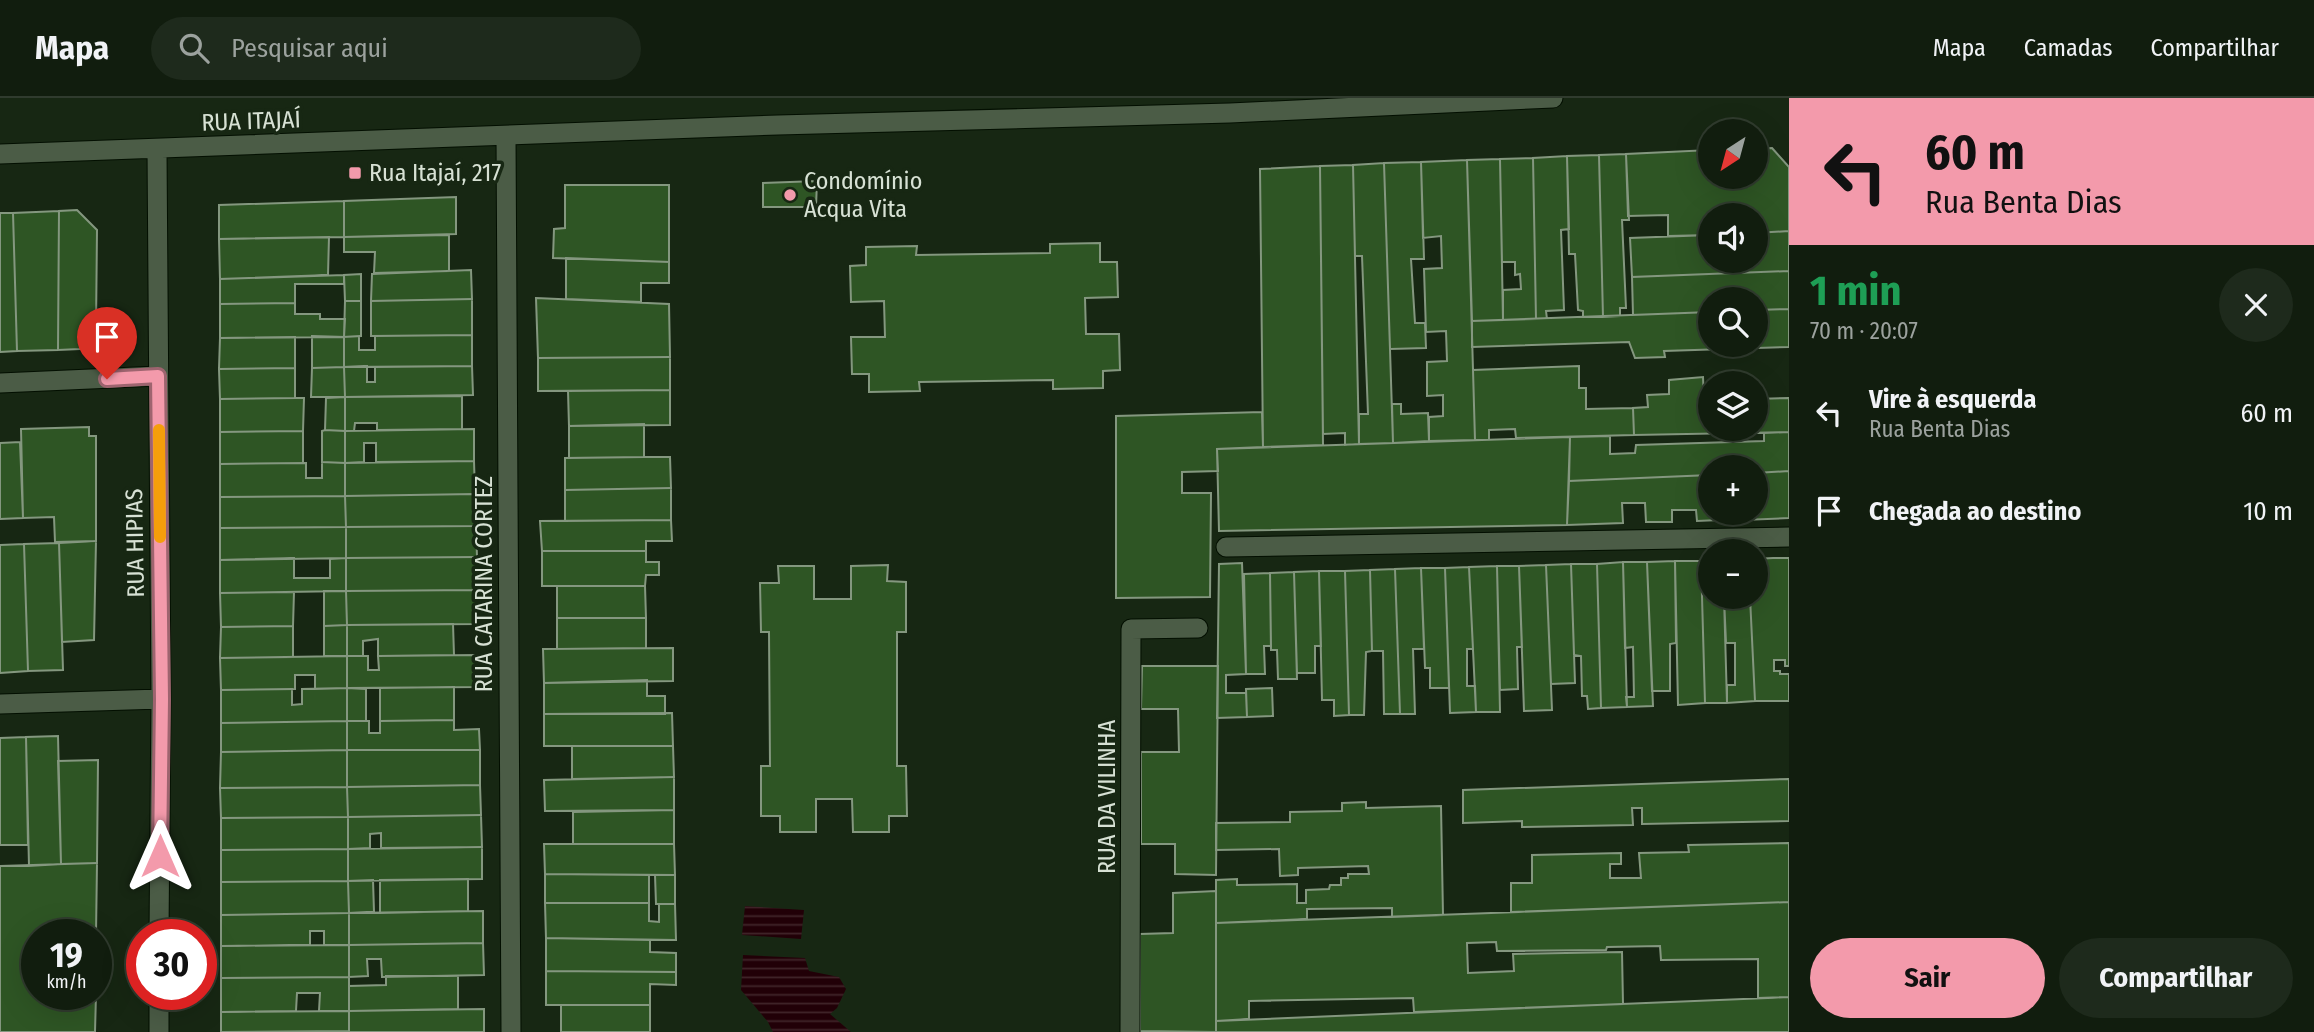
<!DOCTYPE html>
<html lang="pt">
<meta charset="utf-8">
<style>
:root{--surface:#111d0e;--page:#1e2a1c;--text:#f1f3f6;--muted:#9ca29e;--line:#303b2e;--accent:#f39aab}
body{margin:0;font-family:"Fira Sans Condensed",sans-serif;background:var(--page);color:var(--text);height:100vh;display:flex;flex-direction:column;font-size:26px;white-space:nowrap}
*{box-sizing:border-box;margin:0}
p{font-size:23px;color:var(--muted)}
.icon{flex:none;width:38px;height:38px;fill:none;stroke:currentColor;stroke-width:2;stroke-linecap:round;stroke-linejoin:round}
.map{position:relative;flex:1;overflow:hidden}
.sheet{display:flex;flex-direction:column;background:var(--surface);width:525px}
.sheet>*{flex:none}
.guide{background:#f39aab;color:#111;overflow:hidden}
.needle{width:46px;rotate:216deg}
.buttons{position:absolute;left:1698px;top:21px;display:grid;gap:14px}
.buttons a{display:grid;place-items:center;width:70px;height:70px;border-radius:50%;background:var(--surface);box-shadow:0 7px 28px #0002,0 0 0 2px var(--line);font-size:35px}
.speed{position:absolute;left:21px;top:821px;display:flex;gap:14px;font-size:35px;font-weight:700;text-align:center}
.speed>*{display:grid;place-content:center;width:91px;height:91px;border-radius:50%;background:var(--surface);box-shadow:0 7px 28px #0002,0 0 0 2px var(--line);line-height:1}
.speed small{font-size:18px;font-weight:400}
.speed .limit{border:10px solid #d22;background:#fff;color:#111}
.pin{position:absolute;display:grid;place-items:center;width:60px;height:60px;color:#fff;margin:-72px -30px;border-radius:50% 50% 50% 0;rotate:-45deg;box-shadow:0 0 7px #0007}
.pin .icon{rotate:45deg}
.me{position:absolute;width:77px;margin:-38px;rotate:0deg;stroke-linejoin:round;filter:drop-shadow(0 0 5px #0008)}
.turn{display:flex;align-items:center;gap:24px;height:147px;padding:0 21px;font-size:32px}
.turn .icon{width:91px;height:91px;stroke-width:2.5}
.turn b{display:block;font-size:49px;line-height:60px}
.round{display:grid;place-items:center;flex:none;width:74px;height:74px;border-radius:37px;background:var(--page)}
.summary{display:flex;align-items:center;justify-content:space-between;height:119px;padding:0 21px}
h1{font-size:42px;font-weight:700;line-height:52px;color:#1e9e55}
.cta{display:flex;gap:14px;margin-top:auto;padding:14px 21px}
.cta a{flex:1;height:80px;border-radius:42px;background:var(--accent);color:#111;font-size:28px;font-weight:700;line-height:80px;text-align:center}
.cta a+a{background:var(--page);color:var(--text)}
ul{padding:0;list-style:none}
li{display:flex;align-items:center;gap:21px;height:98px;padding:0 21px}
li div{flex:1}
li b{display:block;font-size:26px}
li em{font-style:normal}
header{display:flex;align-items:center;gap:42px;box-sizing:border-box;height:98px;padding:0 35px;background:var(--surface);border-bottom:2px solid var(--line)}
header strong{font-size:33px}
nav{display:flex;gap:38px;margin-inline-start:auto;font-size:24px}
.search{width:490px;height:63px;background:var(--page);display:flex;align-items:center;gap:18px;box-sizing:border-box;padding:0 24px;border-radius:38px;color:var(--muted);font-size:26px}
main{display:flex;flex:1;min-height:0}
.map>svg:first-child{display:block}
.water{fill:url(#water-rules)}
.building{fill:#2e5524;stroke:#84977f;stroke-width:2}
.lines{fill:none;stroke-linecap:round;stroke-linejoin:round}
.pedestrian-casing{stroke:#030f01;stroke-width:21}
.minor-casing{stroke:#030f01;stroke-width:21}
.pedestrian{stroke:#4b5c46;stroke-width:19}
.minor{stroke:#4b5c46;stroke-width:19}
.route-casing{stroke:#9e646f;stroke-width:18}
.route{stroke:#f39aab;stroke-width:12}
.slow{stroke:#f59e0b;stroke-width:12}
.poi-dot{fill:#f39aab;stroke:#172713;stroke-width:2.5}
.labels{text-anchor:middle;stroke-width:7;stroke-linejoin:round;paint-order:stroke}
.street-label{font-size:24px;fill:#d7e1d4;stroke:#172713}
.poi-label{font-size:24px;fill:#d7e1d4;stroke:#172713;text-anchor:start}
</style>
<header>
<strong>Mapa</strong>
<div class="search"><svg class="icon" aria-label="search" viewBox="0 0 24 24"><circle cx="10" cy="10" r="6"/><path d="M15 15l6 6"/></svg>Pesquisar aqui</div>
<nav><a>Mapa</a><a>Camadas</a><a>Compartilhar</a></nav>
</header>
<main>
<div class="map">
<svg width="1789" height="934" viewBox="0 0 1789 934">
<defs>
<pattern id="water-rules" width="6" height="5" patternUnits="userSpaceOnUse" patternTransform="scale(1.75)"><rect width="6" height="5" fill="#210007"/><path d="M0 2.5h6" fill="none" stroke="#40252a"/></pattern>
</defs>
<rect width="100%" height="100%" fill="#172713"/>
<path class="water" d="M745 808 804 812 801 841 742 837Z
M743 857 805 860 809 873 839 879 846 891 837 910 830 916 851 934H773L768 924 741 892Z"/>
<path class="building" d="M1772 50 1789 69V133L1755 135V117H1710V137L1668 138V117L1628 118 1626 56 1710 52V79H1755V51Z
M1626 56 1629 122H1622L1626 210H1620V218L1603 219 1599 57Z
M1599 57 1603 219H1583V213L1578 212 1575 156H1569L1567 58Z
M1567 58 1569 131 1561 132 1564 212 1546 213 1547 221H1536L1533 60Z
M1533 60 1536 221 1503 222V192L1521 191 1520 176 1515 177V164H1502L1500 61Z
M1500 61 1503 222 1472 223 1467 62Z
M1467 62 1475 342 1429 343V319L1443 318V297L1427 298V264L1447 263 1446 233 1426 234 1424 171 1442 170 1441 138 1423 140 1421 64Z
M1421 64 1424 161H1411L1415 225H1425L1426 250 1390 251 1384 65Z
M1384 65 1393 345 1359 346V316H1368L1362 158H1355L1353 67Z
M1353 67 1359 346 1345 347V335L1323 336 1320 68Z
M1320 68 1323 347 1263 349 1260 71Z
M817 83 816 109H763V85Z
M565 87H669V164L553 160 554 131 565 130Z
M456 99V136L344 139V103Z
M344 103V139L219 141V107Z
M77 112 97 132 96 229 80 251 58 252 59 113Z
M59 113 58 252 17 253 13 115Z
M0 115H13L17 253 0 254Z
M1789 133V173L1632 179 1630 140 1710 137V163H1755V135Z
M449 137V173L374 175 375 154H344V139Z
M329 139 328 177 220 181 219 141Z
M1100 145V164H1117L1118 199 1085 200 1086 236H1119L1120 272 1103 273V290L1053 291V282L919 284 920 293 869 294V276H852L851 239H885L884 203 851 204 850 168 866 167V149L917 148 916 157 1050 155V146Z
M566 160 669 164V185H641V204L566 201Z
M471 172 472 201 371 203 372 176Z
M1789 173V211L1755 212V201H1710V214L1633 217 1632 179Z
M361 176V203H345L344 177Z
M344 177V186H295V205L220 206V181Z
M536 200 669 206 670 259 538 260Z
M472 201V237L371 238V203Z
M345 203H361V238L344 239Z
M295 205V216H320V221H345L344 239 220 240V206Z
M1789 211V249L1664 253 1665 259 1635 260 1629 244 1472 249V223L1710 214V247H1755V212Z
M472 237V268L344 269V239L359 238V252H375V238Z
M312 238 344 239V269L312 270Z
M295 239V270L219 271 220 240Z
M670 259V292L538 293V260Z
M367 268V284H375V269L472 268 473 297 345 299 344 269Z
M1579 268V290H1586V311L1633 310 1634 337 1516 340 1515 331 1489 332V342H1475L1473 272Z
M344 269 345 299H311L312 270Z
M295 270V300L220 301 219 271Z
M1703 279 1704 303H1710V331H1755V301L1789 300V334L1634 337 1633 310 1648 309 1647 297 1669 296V282Z
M670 292V327L569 328 568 293Z
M462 298V331L377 332V325H355L354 333H345V299Z
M345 299V333L325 332 326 300Z
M295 300H304L303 333 220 334V301Z
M1392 306H1401V316L1428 315 1429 343 1393 345Z
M1262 314 1263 349 1217 351 1218 373 1182 374V395H1211L1210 499 1116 500V318Z
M644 326V359L569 360V328Z
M89 329V338H96V443L55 444 54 419 23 420 21 331Z
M474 331V363L376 364V345H364V364L345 365V333Z
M325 332 345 333V365L322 364V333Z
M303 333V365L220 366V334Z
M1789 334V373L1755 375V369H1710V377L1569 383 1570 339 1610 338V356L1635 355 1636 347 1764 343V335Z
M1570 339 1567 427 1219 433 1217 351Z
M20 344 23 420 0 421V345Z
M644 359H670L671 390 565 392V360Z
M474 363 475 396 345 398V365Z
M322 364 345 365V398L220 399V366L306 365V380H322Z
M1789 373V420L1743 422V415H1755V375Z
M1710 377V415H1719V422L1697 423 1696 412H1672V424H1646L1645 405H1622L1623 425 1567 427 1569 383Z
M671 390V422L565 423V392Z
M475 396 476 428 346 429 345 398Z
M345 398 346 429 220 430V399Z
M671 422 672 443H646V453H542L540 423Z
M476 428 477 459 346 460V429Z
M346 429V460L220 462V430Z
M96 443 94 542 62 544 59 445Z
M59 445 63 572 28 573 24 446Z
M24 446 28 573 0 575V447Z
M542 453H646V464H659V477H646L645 488H542Z
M477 459V492L346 493V460Z
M294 460V480H330V461L346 460V493L220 495V462Z
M1773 460H1789V568H1785V562H1774V573H1780V576H1789V603H1755L1750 499H1755V461Z
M1675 463H1701L1705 605 1678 607Z
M1675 463 1676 545 1670 546V593H1652L1647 464Z
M1701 463H1710V499H1724L1727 605H1705Z
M1623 464H1647L1653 608 1627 609 1626 599H1634L1633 549 1625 550Z
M1623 464 1627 609 1601 610 1597 466Z
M1242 465 1246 576 1226 577V595H1246L1247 619 1217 620 1219 466Z
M1571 466H1597L1601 610 1588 611 1587 598H1582L1581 558 1574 557Z
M1571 466 1575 585 1551 586 1546 467Z
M888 467 887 483 906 484V534H897V668H906L907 718H889V734H853L852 701H816V734H780V718H761V668H770L769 534H761L760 485H779L778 468H814V501H851V468Z
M1546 467 1552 612 1524 613 1519 468Z
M1497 468H1519L1522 549H1517L1518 591 1500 592Z
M1497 468 1500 614H1476L1469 469Z
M1469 469 1473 551H1467V588H1475L1476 614 1450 615 1445 470Z
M1421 470H1445L1449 590H1430V570H1425Z
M1421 470 1424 551H1413L1415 616H1400L1395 471Z
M1395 471 1400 616H1384L1383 553H1372L1370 472Z
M1370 472 1372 553 1366 554 1364 617H1349L1345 473Z
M1319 473H1345L1349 617 1334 618V602H1322Z
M1319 473 1321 548H1315V575H1297L1294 474Z
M1294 474 1297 581H1278L1277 552H1271L1270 475Z
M1270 475 1271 548H1264L1265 576H1246L1244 476Z
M557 488H645L646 520H557Z
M477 492 478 526 347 527 346 493Z
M324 493H346L347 527 324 528Z
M294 494 293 528 221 529 220 495Z
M1724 499H1750L1755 603 1727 605V587H1735V545H1726Z
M557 520H646V550L557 551Z
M453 526 454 557 378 558V541L363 543V558H347V527Z
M347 527V558H324V528Z
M293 528V559L220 560 221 529Z
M673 550V583L544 585 543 551Z
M478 557V589L347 590V558H368V572H379L378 558Z
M347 558V590L315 591V577H295V591L221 592 220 560Z
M1142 568H1218L1216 777 1175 776V746H1141V654H1179L1178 611H1141Z
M647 582V598H665V616H544V585Z
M454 589V622L380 623V590Z
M347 590 366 591V623H347Z
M347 590V623L221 625V592L292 591V607L302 606V591Z
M1272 590 1273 618 1247 619 1246 591Z
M672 615 673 648H544V616Z
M454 622V632L479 631 480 652H347V623H369V635H380V623Z
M347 623V652L221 654V625Z
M58 638 61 766 29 768 26 639Z
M26 639 28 747H0V640Z
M572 648H673L674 679 572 681Z
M347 652H480V687L347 689Z
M347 652V689L220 690 221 654Z
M98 662 97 765 61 766 58 663Z
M674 679V712L545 713 544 682Z
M1789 681V723L1642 726V710H1632L1633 727 1522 729V723L1463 725V692Z
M480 687 481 717 348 719 347 689Z
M347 689 348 719 221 720 220 690Z
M1366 704V710L1441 708 1443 817 1392 819V810L1307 811V821L1216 825V782L1237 781V787L1297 786V805H1306V792L1329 791 1330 787H1341V780H1348V776H1369L1368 768 1298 770V777L1280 778 1279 751 1216 752V725L1290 724V714L1342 713V705Z
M674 712V746H573V714Z
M481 717 482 749 381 750V735L370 736V750L348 751V719Z
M348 719V751L221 752V720Z
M1789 745V804L1511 814V785H1532V757L1621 755V766H1610V780H1641L1639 755 1689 754 1688 747Z
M544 746H674L675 777 545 776Z
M482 749V781L348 783V751Z
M348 751V783L221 784V752Z
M97 765 96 836H37V896H96L95 934H0V768Z
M545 776 649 777V805H545Z
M655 777H675V806H656Z
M468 781V813L380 815V782Z
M373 782 374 814 349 815 348 783Z
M348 783 349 815 221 817V784Z
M1216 793V934L1140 933V836L1173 835V795Z
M1789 804V899L1758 900V861L1661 862 1660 848 1607 849 1606 852 1497 853 1496 844 1467 845 1468 875 1514 873 1513 856 1622 854 1623 906 1414 914 1413 900 1249 903V921L1216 923V825Z
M545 805H649V823L659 824V806H675L676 842 546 840Z
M483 813V845L349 847V815Z
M349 815V847H324V833H310V847L221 848V817Z
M546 840 650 842V854L676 855V874L546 873Z
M483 845 484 877 382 879 381 861H367L368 878 349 879V847Z
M349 847V879L221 880V848Z
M546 873 676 874V887L650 886V907H546Z
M386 878H458V911L349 913V888L386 887Z
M349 879V913H319L320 895H297L296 913 221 914V880Z
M1789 899V934H1216V923Z
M561 907H650V934H561Z
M484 911V934H349V913Z
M349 913V933L221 934V914Z"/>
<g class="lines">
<g class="pedestrian-casing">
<path id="pedestrian" d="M1226 449 1789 439"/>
</g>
<g class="minor-casing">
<path id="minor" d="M506 38 511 934
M157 52 161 601 159 836
M0 56 778 27 1230 15 1553 0
M0 285 158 278
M0 606 161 601
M159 934V896
M1130 934 1131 531 1198 530"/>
</g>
<use href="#pedestrian" class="pedestrian"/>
<use href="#minor" class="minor"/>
</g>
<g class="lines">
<g class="route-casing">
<path id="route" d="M107 281 158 278 162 601 160 758"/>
</g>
<use href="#route" class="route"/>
<path class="slow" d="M159 332 160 439"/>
</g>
<g class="poi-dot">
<rect x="348" y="68" width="14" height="14" rx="3.5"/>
<circle cx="790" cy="97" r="7"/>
</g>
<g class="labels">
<g class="street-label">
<text transform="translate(251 23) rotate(-2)" y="8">RUA ITAJAÍ</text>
<text transform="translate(135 445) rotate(-91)" y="8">RUA HIPIAS</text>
<text transform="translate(484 486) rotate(-90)" y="8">RUA CATARINA CORTEZ</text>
<text transform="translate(1107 699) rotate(-90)" y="8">RUA DA VILINHA</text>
</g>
<g class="poi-label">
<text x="369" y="83">Rua Itajaí, 217</text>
<text x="804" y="91">Condomínio<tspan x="804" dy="28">Acqua Vita</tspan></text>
</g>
</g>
</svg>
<div class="buttons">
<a><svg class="needle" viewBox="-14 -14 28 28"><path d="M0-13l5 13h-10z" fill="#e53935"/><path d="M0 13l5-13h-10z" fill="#9ca29e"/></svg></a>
<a><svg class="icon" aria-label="sound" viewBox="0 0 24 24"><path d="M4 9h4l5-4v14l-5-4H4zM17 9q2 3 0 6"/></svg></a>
<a><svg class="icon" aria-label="search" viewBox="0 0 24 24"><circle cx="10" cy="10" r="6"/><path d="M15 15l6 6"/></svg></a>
<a><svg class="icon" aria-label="layers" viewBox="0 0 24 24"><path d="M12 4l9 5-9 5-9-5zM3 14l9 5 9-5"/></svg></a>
<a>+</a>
<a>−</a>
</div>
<div class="speed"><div>19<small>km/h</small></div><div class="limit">30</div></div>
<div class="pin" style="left:107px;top:281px;background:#d93025"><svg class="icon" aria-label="arrive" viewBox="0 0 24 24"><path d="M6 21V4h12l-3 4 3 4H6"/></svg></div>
<svg class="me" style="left:160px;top:758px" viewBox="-20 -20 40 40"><path d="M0-17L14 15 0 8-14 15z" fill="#f39aab" stroke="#fff" stroke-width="4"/></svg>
</div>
<section class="sheet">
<div class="guide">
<div class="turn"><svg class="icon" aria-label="left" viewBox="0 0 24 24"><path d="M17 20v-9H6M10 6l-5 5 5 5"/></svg><div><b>60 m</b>Rua Benta Dias</div></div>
</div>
<div class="summary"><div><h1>1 min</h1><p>70 m · 20:07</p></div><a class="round"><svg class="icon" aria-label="close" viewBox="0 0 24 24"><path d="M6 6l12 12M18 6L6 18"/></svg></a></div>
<ul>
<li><svg class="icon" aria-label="left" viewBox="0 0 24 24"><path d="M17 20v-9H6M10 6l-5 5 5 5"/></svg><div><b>Vire à esquerda</b><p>Rua Benta Dias</p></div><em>60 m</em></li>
<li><svg class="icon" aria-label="arrive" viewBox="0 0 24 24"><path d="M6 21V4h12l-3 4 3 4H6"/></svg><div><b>Chegada ao destino</b></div><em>10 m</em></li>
</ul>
<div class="cta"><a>Sair</a><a>Compartilhar</a></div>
</section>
</main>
